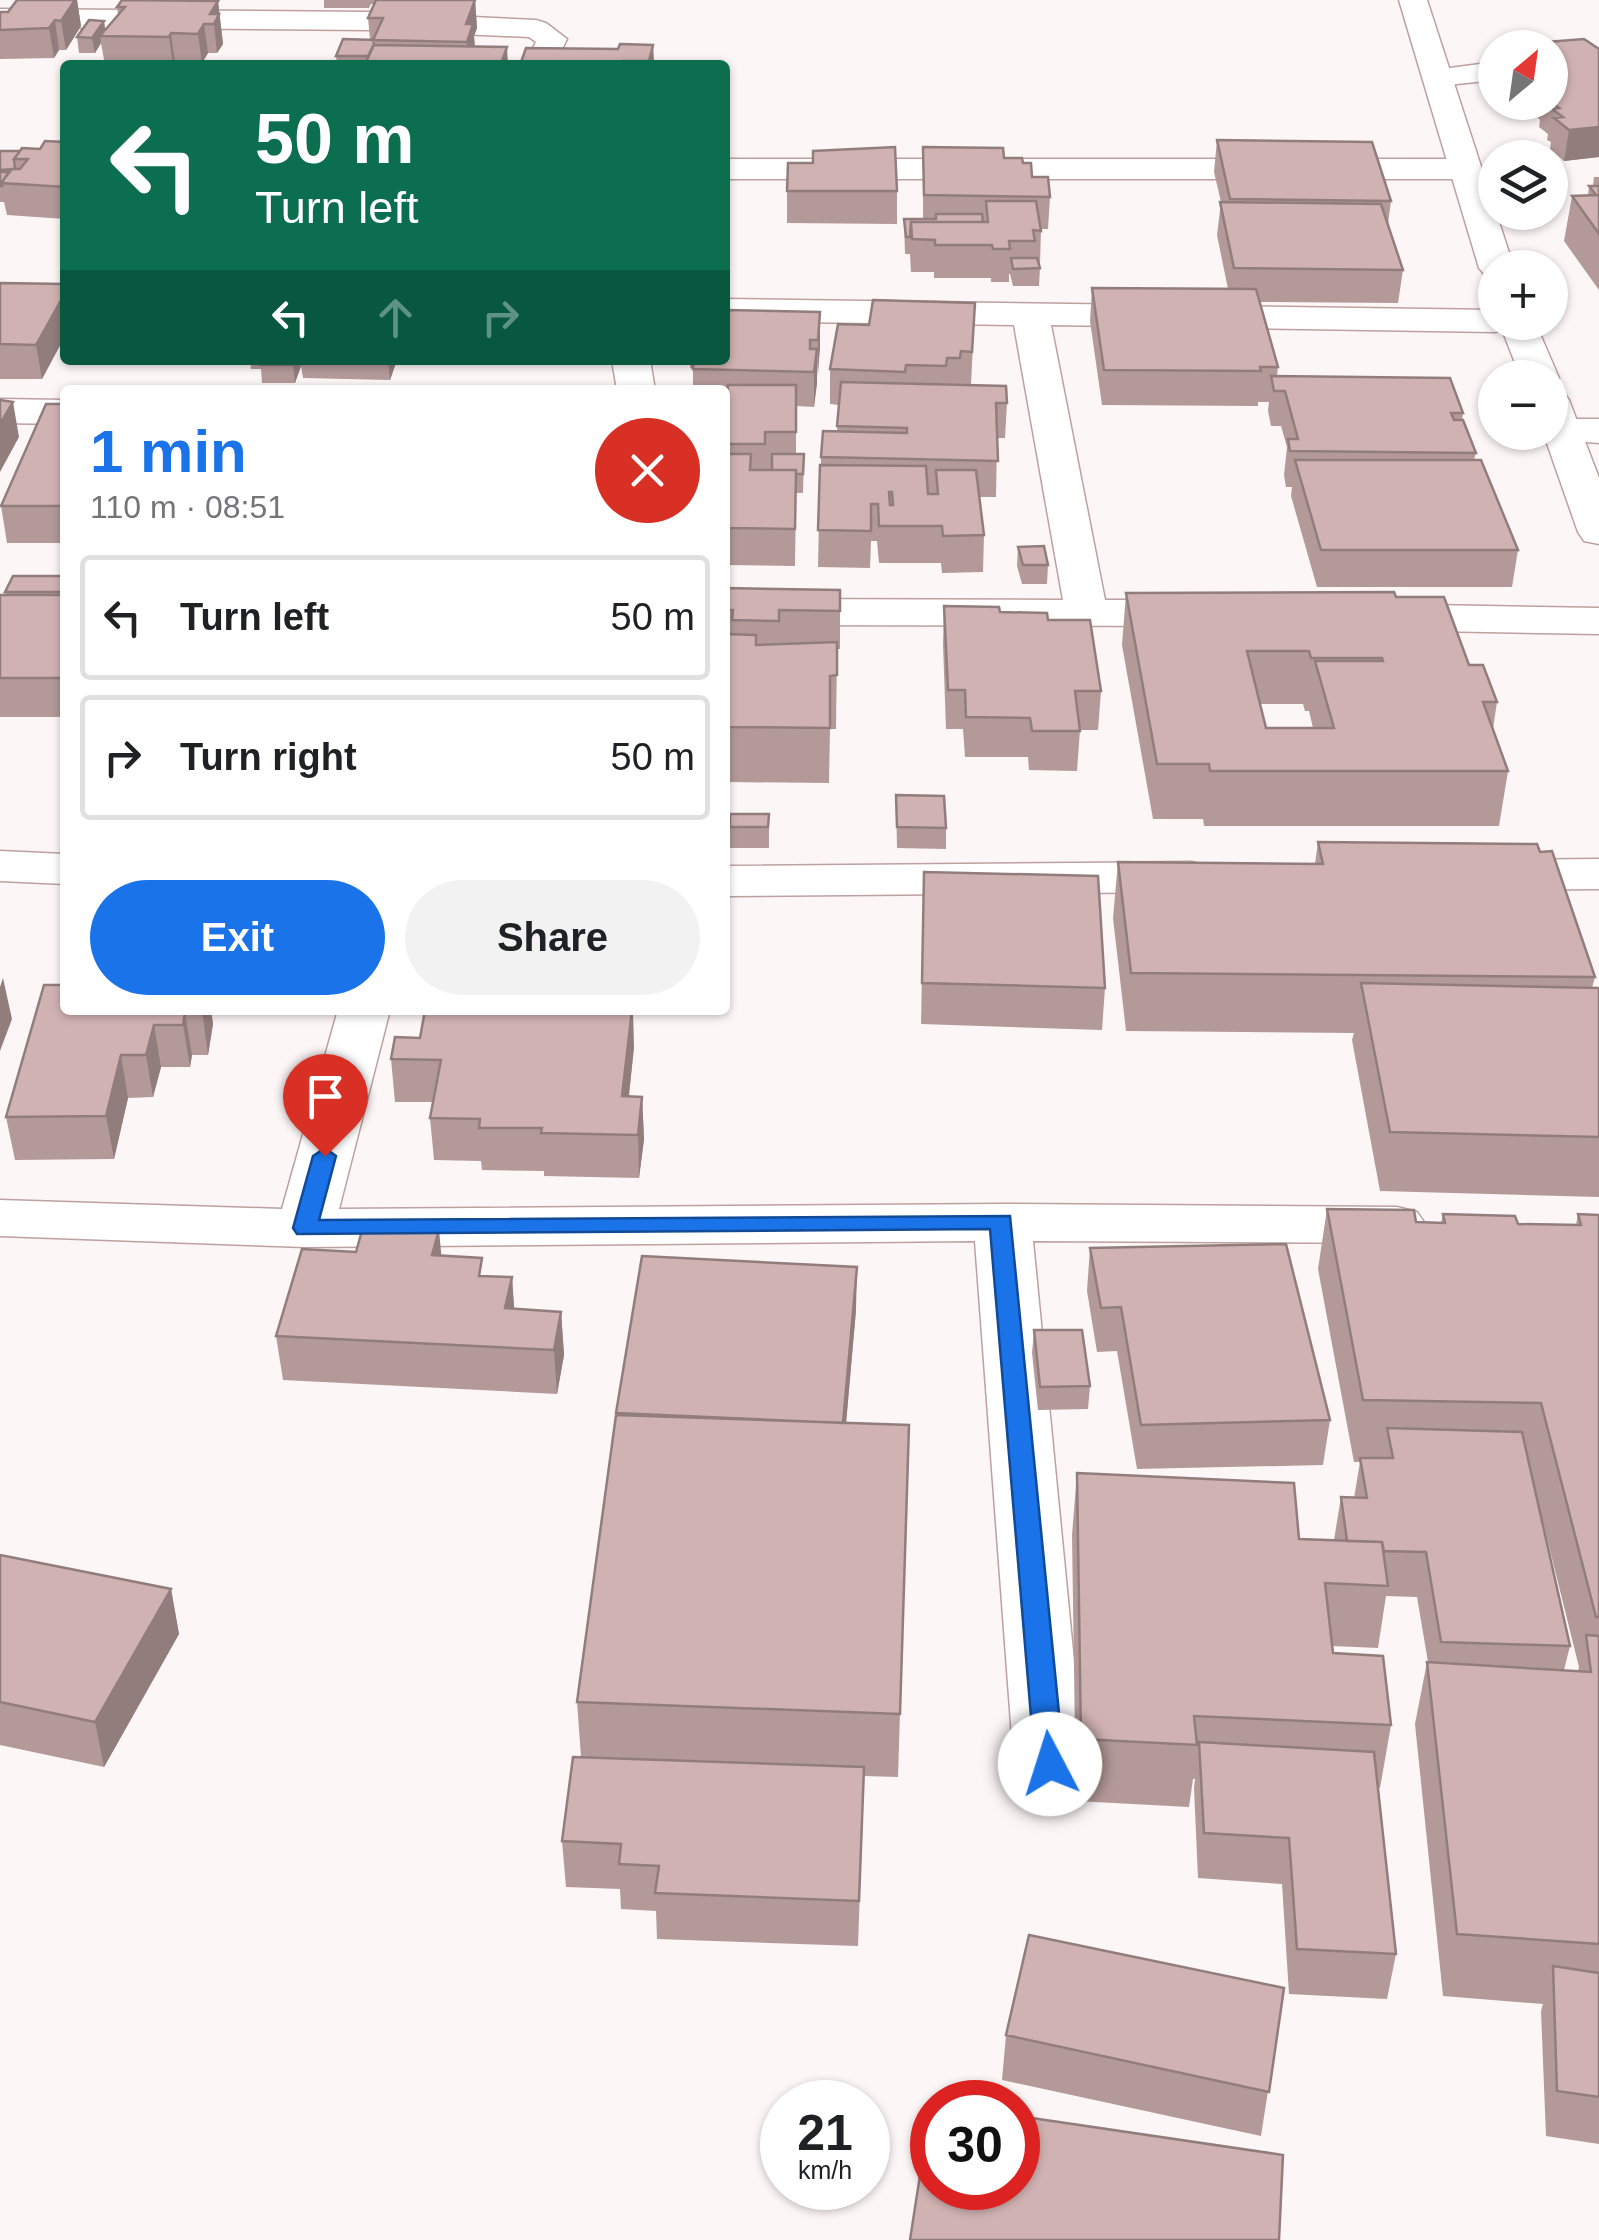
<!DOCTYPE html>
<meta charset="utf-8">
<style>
:root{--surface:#fff;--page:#f2f2f2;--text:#202124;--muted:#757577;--line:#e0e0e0;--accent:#1a73e8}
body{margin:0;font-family:Arial,sans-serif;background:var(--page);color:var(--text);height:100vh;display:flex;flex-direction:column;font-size:38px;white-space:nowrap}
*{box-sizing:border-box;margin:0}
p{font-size:32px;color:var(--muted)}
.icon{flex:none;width:55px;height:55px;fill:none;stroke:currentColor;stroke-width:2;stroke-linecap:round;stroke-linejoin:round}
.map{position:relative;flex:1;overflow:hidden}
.details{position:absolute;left:60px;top:385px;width:670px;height:630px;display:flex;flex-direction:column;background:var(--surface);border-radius:10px;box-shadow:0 2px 8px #0004}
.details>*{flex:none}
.guide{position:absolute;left:60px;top:60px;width:670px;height:305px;border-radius:10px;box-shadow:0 2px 8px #0004;background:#0b6e4f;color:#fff;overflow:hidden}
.needle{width:65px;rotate:29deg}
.fabs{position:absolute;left:1478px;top:30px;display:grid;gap:20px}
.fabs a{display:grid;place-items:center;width:90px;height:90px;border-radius:50%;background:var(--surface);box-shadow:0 2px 8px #0004;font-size:50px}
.speed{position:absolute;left:760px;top:2080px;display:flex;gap:20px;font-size:50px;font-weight:700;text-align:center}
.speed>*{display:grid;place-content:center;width:130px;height:130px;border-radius:50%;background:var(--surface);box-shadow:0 2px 8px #0004;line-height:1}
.speed small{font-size:25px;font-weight:400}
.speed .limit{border:15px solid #d22;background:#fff;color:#111}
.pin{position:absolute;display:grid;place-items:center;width:85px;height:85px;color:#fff;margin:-102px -42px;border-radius:50% 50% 50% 0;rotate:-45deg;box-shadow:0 0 10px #0007}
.pin .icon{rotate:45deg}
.me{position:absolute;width:110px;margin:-55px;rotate:355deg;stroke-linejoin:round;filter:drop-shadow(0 0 8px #0008)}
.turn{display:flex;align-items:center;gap:35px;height:210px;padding:0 30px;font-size:45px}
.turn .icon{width:130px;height:130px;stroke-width:2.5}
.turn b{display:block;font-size:70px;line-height:85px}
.lanes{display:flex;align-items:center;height:95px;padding:0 30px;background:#0003;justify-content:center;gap:50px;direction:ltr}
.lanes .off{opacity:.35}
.round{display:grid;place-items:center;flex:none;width:105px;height:105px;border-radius:52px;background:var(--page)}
.summary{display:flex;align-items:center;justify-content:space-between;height:170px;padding:0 30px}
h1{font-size:60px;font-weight:600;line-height:75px;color:var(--accent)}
.primary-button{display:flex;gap:20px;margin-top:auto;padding:20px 30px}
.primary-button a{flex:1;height:115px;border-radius:60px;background:var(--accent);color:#fff;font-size:40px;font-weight:600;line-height:115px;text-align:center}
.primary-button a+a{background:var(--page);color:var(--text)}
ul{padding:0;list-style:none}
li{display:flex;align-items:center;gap:30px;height:125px;margin:0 20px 15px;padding:0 10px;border:5px solid var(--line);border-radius:10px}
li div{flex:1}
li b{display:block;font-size:38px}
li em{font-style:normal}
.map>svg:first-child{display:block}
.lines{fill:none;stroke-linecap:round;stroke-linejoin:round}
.minor-casing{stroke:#bea0a0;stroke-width:3}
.tertiary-casing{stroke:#bea0a0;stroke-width:3}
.minor{fill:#fff;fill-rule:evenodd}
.tertiary{fill:#fff;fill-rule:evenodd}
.wall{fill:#b49999;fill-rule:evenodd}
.shaded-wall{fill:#927d7d}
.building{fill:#d1b2b2;stroke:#927d7d;stroke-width:2.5;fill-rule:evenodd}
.route{fill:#1a73e8;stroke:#114b97;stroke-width:2.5}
</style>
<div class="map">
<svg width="1599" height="2240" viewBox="0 0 1599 2240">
<rect width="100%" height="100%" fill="#fdf6f6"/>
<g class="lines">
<g class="minor-casing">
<path id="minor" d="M0 9 369 12 536 20 546 23 567 39 561 51 588 59 592 65 533 61 529 55 536 42 529 37 369 30 0 27Z
M1495 62V80L1438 86 1427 83 1423 77 1427 71Z
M725 159H1462L1474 162 1478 169 1474 176 1462 179H725Z
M725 299 1495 310V322H1512L1508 329 1495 332 1051 325 1105 600H1197L1212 604 1219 613 1212 622 1197 626 725 625V599L1063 600 1014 325 725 321Z
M612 360H650L655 390H617Z
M0 399 65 400V424L0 423Z
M1563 419H1599V443L1549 439 1545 432H1550V423Z
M1378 604 1599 608V634L1378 630 1363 626 1356 617 1363 608Z
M0 851 65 854V884L0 881Z
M1599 859V889L1483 890 1466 885 1458 875 1466 865 1483 860Z
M1192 862 1209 867 1217 877 1209 887 1192 892 725 896V866Z
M338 1010H390L339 1209 1002 1204 1397 1207 1417 1212 1426 1225 1417 1238 1397 1243 1033 1241 1084 1764 1074 1783 1049 1792 1024 1783 1014 1764 975 1241 305 1247 0 1236V1200L282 1209Z"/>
</g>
<g class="tertiary-casing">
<path id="tertiary" d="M1399 0H1427L1514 268H1495V278L1485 275 1479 268Z
M1499 322H1535L1559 378 1553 386 1550 387V378H1521Z
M1550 389 1563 392 1569 400 1599 478V544L1584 541 1578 532 1543 432H1550Z"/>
</g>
<use href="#minor" class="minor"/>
<use href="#tertiary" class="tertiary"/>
</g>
<path class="wall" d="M8 0H77L81 26 66 50H59L54 58 0 59V12H8L17 0Z
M324 0H475L477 28 474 36 475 46 508 65H337L336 56 370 39 368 18 374 4H371L369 8H324Z
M218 1 223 44 217 53H208L202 63 105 65 101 43 95 53H79L77 37 104 21 105 30 118 14 117 7Z
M653 45 654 65H520L618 49Z
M1508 45 1599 49V157L1564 161 1550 149 1551 142 1547 140 1548 134 1539 127 1540 120 1525 102H1550V48H1508Z
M1217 140 1391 201 1388 224 1403 270 1398 303 1260 302 1278 367 1277 376 1463 413 1462 420 1476 453 1474 460 1518 550 1512 587H1317L1291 496 1292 487H1286L1284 475 1287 447 1281 426H1271L1268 411 1269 402H1258V406L1102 405 1090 321 1092 288 1228 289 1217 235 1221 202 1214 172Z
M65 142V219L7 215 4 202H0V151H20L40 149Z
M923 147 1004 158 1023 163 1050 197 1048 229H1041L1040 264 1038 263 1040 268 1039 286H1013L1010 274H1009V282H991V278H934V272H911L910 254H905L904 219H923Z
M1594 177H1599V290L1564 241 1572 196H1588L1589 186H1593Z
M787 191H897V224L787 223Z
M0 283 65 284V336L42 379H0Z
M975 303 971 385 1007 403 1005 438H997L996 497H979L984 535 983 572 942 573 941 563H879L877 541H871L870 568 818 567 820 465H821V457L837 432 839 405 830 404V369L869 325Z
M820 312V346L814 407 796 406V454H804L803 493H796L795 566 725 565V390H693V369L690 368V360H725Z
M250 360H397L390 380 303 378 301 366 295 383H262L261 369H251Z
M65 404V543H7L1 506Z
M1018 547 1048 565 1047 584H1022L1017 566Z
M65 576V717H0V595H6L5 592Z
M725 588 840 590V649H837L836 729H830L829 783 725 782Z
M1126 593 1396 597 1469 665 1497 702 1493 729 1508 771 1499 826H1204L1203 819H1153L1122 645ZM1260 704H1303L1305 711H1309L1313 728H1266Z
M944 606 1000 612 1048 620 1101 691 1098 730H1080L1077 771 1029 770 1028 757H965L963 729H946L943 644Z
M896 795 946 828V849L897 848Z
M730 814H769V848H730Z
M1318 842 1540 852 1595 977 1592 988H1599V1197L1380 1191 1352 1040 1354 1033 1126 1031 1113 918 1118 862 1315 864Z
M924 872 1105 988 1102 1030 921 1024Z
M65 1010H211L213 1024 208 1055H192L190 1067H161L153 1097 128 1098 114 1159 15 1160 6 1117Z
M634 1047 629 1096 642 1097 644 1139 639 1178 544 1176V1171L482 1170 481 1161 434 1160 430 1118 433 1102H395L391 1059Z
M1327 1209 1416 1222 1441 1223 1443 1214 1518 1224 1576 1225 1578 1214 1599 1215V2144L1546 2136 1541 2011 1543 2004 1443 1996 1415 1724 1427 1662H1428L1417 1597 1386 1596 1378 1648 1332 1646 1333 1653 1391 1725 1380 1788H1378L1396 1954 1387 1999 1289 1994 1282 1884 1198 1878 1194 1788 1195 1779H1193L1189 1807 1076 1801 1072 1535 1077 1473 1299 1539 1334 1540 1341 1497 1354 1498 1360 1462H1354L1318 1269ZM1540 1510 1579 1667 1578 1671 1564 1670 1570 1646Z
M1090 1248 1330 1420 1323 1465 1137 1469 1117 1351 1097 1352 1087 1291Z
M441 1256 483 1276 512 1277 514 1309 561 1312 564 1355 557 1394 283 1380 276 1336Z
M856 1310 846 1423 909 1425 898 1777 864 1776 858 1946 657 1939 656 1911 621 1909 620 1889 566 1887 562 1841 581 1757 577 1702 616 1413Z
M1034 1330 1090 1386 1088 1409 1038 1410 1032 1353Z
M0 1555 171 1589 179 1634 104 1767 0 1745Z
M1284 1988 1261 2136 1002 2080 1006 2035Z"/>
<path class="shaded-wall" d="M75 0H77L81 26 66 50 61 21Z
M475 0 477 28 474 36 475 54 468 65 466 24Z
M218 1 223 44 217 53 214 24 210 14Z
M55 20 59 50 54 58 49 28Z
M104 21 106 36H100L101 43 95 53 92 38Z
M204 24 208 53 202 63 198 34Z
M171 33 175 63 173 65 169 37Z
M653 45 654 65H649V61Z
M507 47 508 65H502Z
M1599 127V157L1564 161 1569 130Z
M65 293V336L42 379 36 345Z
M820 312V346L818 374V340Z
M817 349V384L814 407V372Z
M295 360H301V366L295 383 293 365Z
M388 360H397L390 380Z
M13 402 19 437 0 472V424Z
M3 978 12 1019 0 1051V987Z
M202 1010H211L213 1024 208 1055Z
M633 1010 634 1047 624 1139 622 1096Z
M185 1013 192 1055 190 1067 183 1025Z
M154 1025 161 1067 153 1097 146 1055Z
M121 1055 128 1098 114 1159 106 1116Z
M642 1097 644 1139 639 1178 638 1135Z
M439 1230 443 1273 432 1255Z
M857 1267 856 1310 842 1469 843 1425Z
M512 1277 515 1321 505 1308Z
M561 1312 564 1355 557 1394 554 1350Z
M171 1589 179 1634 104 1767 95 1722Z"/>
<path class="building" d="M17 0H75L61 21 55 20 49 28 0 30V12H8Z
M122 0 218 1 210 14H219L214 24H204L198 34 171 33 169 37 100 36 125 7H117Z
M376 0H475L466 24H473L467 42 373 40 383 18H368Z
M89 20 104 21 92 38 77 37Z
M343 39 376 40H373L374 44 368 56H336Z
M1584 39 1599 49V127L1569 130 1554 118 1563 117 1552 109 1559 108 1550 101V48H1511L1508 45Z
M620 44 653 45 649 61H623L622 65H520L526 48 618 49Z
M374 45 507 47 501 64 376 65 378 62H366Z
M1217 140 1372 142 1391 201 1230 199Z
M45 141 65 142V187L1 183 12 169H20L28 159H14L22 148 40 149Z
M895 147 897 191H787L788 163H813V151Z
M923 147 1003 148 1004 158H1022L1023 163H1031L1032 177H1048L1050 197 924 195Z
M0 151H20L14 159 15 169 0 170Z
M0 172H9L1 183H3L2 186H0Z
M1589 186H1599V195H1596Z
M1599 195V234L1572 196Z
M986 201H1036L1041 231 1033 230 1035 241H1009L1010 249H993L992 245H935V240L912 239 911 222H988Z
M1220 202 1381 204 1403 270 1234 268Z
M936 214H982L983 222H911L910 237H906L904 219H936Z
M1011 258H1037L1040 268 1013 269Z
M0 283 65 284V293L36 345 0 344Z
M1092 288 1256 289 1278 367H1260L1261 371 1104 370Z
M873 300 975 303 972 352 961 351 960 358H947L946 366 906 365 905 372 830 369 838 324 869 325Z
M725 310 820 312 818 340H810V349H817L814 372 693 369 694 360H725Z
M262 360H295L293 365H260Z
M1271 376 1450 378 1463 413H1451L1454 420H1463L1476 453 1290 451 1288 439H1298L1285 391H1274Z
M841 382 1006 386 1007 403H996L998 461 821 457 823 431 907 433V428L837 426Z
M728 385H796V432H765V444H725V404H726Z
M0 400 13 402 0 424Z
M46 404H65V506H1Z
M725 454H751L750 470H796L795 529 725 528Z
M772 454H804L803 474H796V470H772Z
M1295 460H1481L1518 550H1321Z
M820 465 926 466 928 494H938L936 470H976L984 535 943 536 942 526H879L878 504H871V531L818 530ZM889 492H892L893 505H890Z
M1044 546 1048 565H1023L1018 547Z
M13 576H65V592H5Z
M725 588 840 590V611L779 610V621L732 620 733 610H725Z
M1394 592 1396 597H1444L1469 665H1483L1497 702H1483L1508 771H1210L1209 764H1157L1126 593ZM1247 651H1309L1311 658H1382L1383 661H1315L1334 728H1266Z
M0 595H65V678H0Z
M944 606 999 607 1000 612 1047 613 1048 620H1090L1101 691H1075L1080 731H1032L1030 718 966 717 965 690H948Z
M725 634 756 635V645L837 642V675L830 676V728L725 727Z
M896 795 944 796 946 828 897 827Z
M730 814H769L768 827H730Z
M1318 842 1537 844 1540 852 1552 851 1595 977 1131 973 1118 862 1323 864Z
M924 872 1098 876 1105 988 922 983Z
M1361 983 1599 988V1137L1390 1132Z
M44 985H65V1010H202L201 1013H185L183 1025H154L146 1055H121L106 1116 6 1117Z
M425 1010H632L622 1096 642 1097 638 1135 541 1133 542 1128H479L480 1119 430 1118 441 1060 391 1059 395 1037 420 1038Z
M1327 1209 1414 1210 1416 1222 1445 1223 1443 1214 1515 1216 1518 1224 1581 1225 1578 1214 1599 1215V1617H1596L1541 1403 1363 1400Z
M363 1227 439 1230 432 1255 482 1258 479 1276 512 1277 505 1308 561 1312 554 1350 276 1336 302 1249 356 1252Z
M1286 1244 1330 1420 1141 1425 1121 1307 1101 1308 1090 1248Z
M642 1256 857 1267 843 1423 616 1413Z
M1034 1330H1082L1090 1386 1040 1387Z
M616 1415 909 1425 900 1714 577 1702Z
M1387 1428 1522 1432 1570 1646 1441 1642 1426 1552 1384 1551 1382 1542 1347 1541 1341 1497 1367 1498 1360 1458H1393Z
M1077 1473 1294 1483 1299 1539 1382 1542 1388 1586 1325 1583 1333 1653 1383 1656 1391 1725 1194 1716 1197 1745 1081 1739Z
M0 1555 171 1589 95 1722 0 1702Z
M1586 1635 1599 1636V1944L1457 1934 1427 1662 1591 1672Z
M1199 1742 1374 1752 1396 1954 1297 1949 1289 1838 1204 1833Z
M573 1757 864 1767 859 1901 655 1893 659 1866 619 1864 621 1844 562 1841Z
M1029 1935 1284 1988 1269 2092 1006 2035Z
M1553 1966 1599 1973V2097L1557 2091Z
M931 2104H932V2188H1018V2116L1283 2155 1279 2240H910Z"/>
<path class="route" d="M325 1148 336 1156 319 1220 1010 1216 1064 1764 1060 1772 1050 1775 1039 1772 1035 1764 990 1229 297 1234 293 1228 313 1156Z"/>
</svg>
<div class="fabs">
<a><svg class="needle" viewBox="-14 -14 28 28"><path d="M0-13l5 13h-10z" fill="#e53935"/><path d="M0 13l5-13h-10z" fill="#757577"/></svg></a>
<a><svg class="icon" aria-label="layers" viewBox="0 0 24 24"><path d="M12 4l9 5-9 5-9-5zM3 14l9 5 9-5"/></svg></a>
<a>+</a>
<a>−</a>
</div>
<div class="speed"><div>21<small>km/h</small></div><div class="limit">30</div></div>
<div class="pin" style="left:325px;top:1156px;background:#d93025"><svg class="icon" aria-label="arrive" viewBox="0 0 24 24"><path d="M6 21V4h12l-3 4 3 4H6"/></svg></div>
<svg class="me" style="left:1050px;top:1764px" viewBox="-20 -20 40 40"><circle r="19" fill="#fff"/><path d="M0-13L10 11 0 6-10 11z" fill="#1a73e8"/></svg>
<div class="guide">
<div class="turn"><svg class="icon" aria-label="left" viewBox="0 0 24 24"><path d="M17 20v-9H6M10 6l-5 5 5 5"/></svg><div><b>50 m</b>Turn left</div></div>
<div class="lanes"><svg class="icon" aria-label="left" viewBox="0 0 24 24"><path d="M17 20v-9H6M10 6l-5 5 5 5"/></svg><svg class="icon off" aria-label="ahead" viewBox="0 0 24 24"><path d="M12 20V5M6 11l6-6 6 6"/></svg><svg class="icon off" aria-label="right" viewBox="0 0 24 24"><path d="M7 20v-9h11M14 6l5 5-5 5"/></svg></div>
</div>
<section class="details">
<div class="summary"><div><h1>1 min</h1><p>110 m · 08:51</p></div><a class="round" style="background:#d93025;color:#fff"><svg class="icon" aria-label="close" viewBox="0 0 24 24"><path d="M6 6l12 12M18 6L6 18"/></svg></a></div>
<ul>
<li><svg class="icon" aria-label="left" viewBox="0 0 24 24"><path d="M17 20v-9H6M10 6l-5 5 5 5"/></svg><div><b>Turn left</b></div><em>50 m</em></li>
<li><svg class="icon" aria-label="right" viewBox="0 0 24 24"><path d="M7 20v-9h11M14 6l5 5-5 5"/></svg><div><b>Turn right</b></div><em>50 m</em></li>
</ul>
<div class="primary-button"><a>Exit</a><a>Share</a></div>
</section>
</div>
